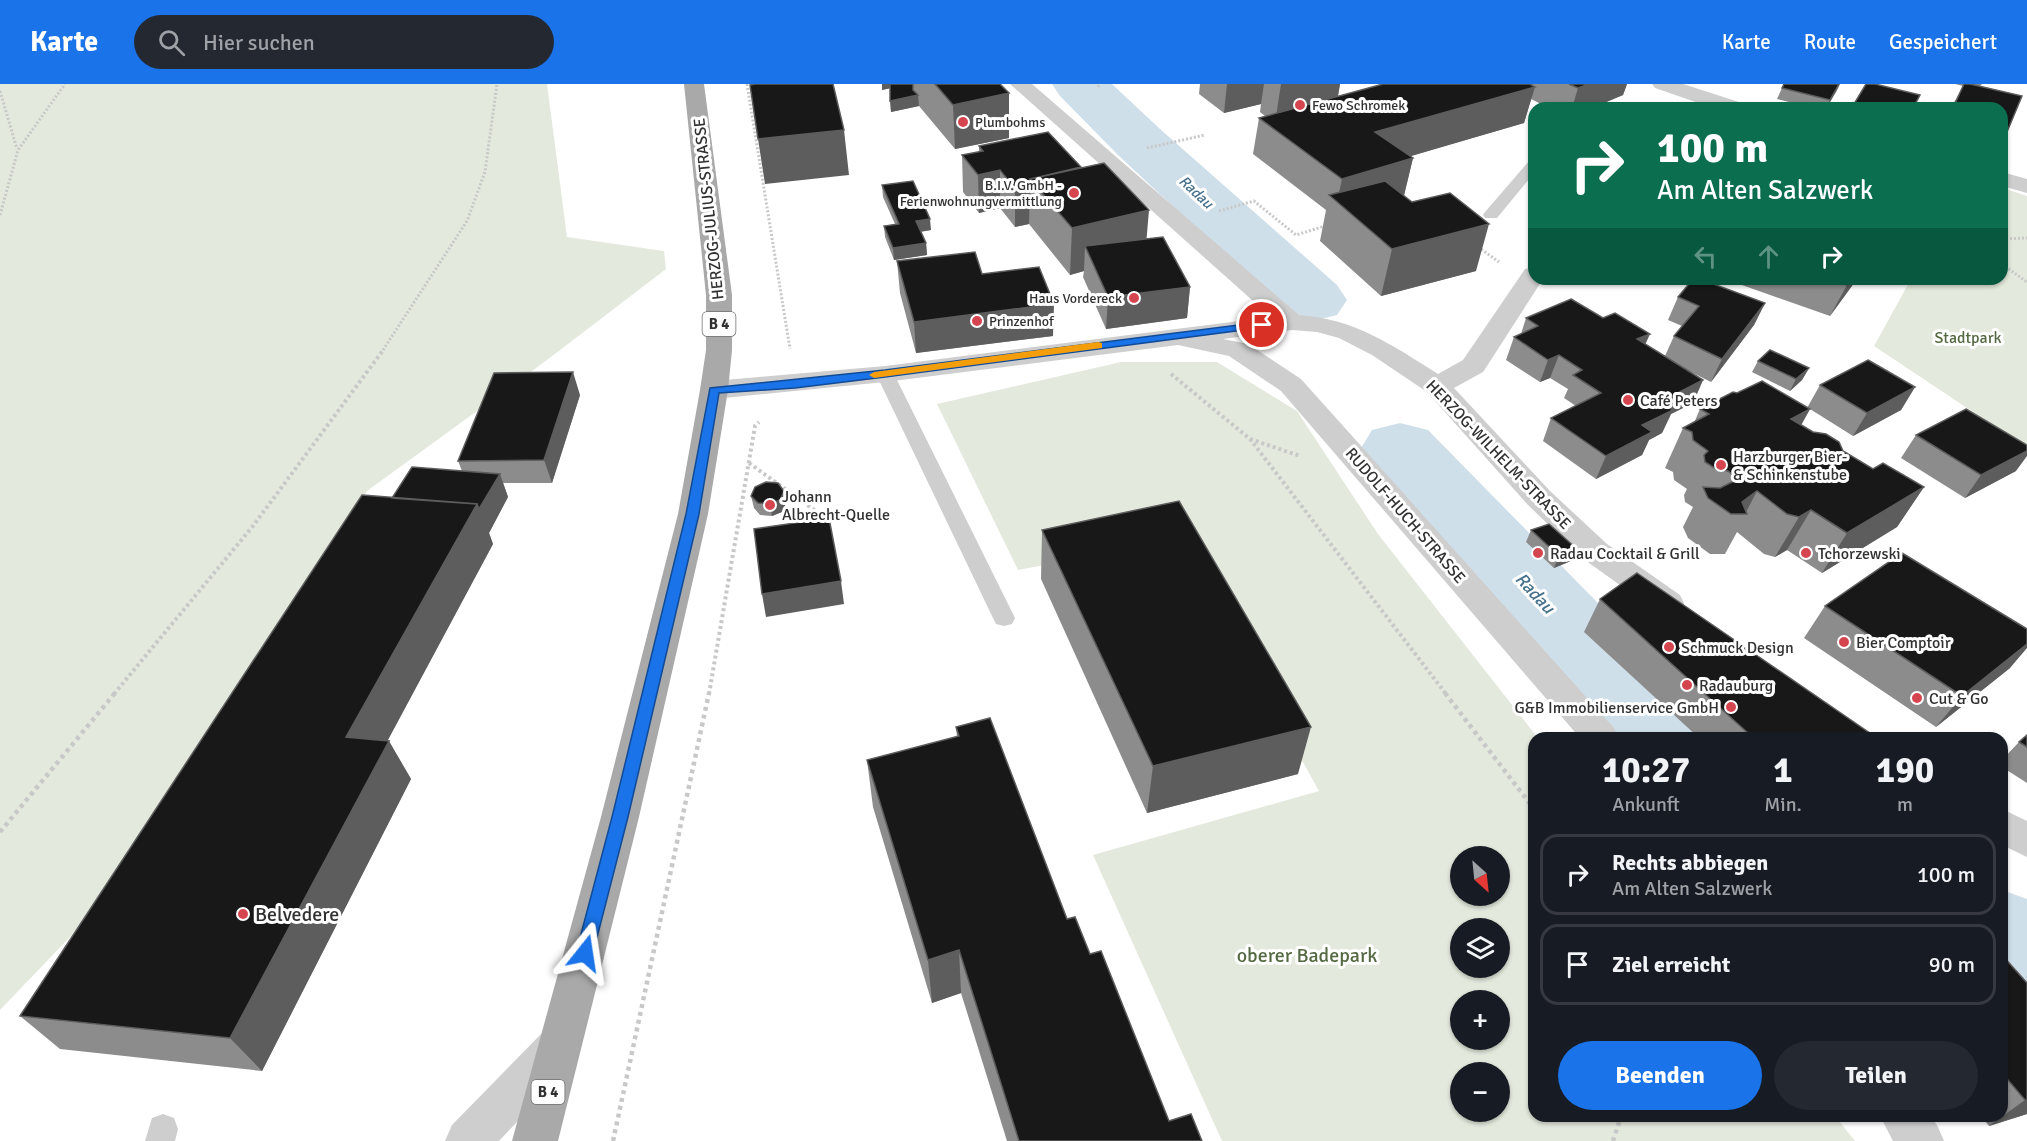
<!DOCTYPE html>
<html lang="de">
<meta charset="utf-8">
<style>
:root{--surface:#171b24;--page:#242831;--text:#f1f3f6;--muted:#9ea1a6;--line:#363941;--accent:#1a73e8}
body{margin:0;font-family:Signika,sans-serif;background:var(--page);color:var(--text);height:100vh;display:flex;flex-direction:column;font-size:22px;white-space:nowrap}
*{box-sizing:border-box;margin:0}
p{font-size:20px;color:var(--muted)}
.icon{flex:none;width:33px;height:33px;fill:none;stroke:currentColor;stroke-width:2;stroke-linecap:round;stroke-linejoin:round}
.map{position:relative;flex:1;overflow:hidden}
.side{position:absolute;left:1528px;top:648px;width:480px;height:390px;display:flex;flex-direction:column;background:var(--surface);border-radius:18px;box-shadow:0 2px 4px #0004}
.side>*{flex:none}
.hud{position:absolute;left:1528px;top:18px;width:480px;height:183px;border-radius:18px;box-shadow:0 2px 4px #0004;background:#0b6e4f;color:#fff;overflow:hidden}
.needle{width:39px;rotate:153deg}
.fabs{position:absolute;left:1450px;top:762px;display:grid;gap:12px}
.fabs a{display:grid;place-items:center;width:60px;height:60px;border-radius:50%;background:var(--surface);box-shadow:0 2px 4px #0004;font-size:30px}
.pin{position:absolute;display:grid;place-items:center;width:51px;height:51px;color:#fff;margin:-26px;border:3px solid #fff;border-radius:50%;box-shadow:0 2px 6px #0007}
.me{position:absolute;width:66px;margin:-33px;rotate:15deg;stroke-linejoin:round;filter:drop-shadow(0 0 4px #0008)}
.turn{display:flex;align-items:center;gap:21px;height:126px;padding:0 30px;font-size:27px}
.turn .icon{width:78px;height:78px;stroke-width:2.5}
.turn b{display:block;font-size:42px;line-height:51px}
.lanes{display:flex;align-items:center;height:57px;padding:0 30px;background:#0003;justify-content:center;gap:30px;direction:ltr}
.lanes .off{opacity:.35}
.eta{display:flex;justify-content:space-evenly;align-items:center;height:102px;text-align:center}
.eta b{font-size:36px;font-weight:800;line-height:42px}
.cta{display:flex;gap:12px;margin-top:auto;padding:12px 30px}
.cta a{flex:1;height:69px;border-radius:36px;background:var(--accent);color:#fff;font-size:24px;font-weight:800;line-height:69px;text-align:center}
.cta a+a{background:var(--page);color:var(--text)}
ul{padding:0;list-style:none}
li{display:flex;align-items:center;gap:18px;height:81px;margin:0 12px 9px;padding:0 18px;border:3px solid var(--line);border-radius:18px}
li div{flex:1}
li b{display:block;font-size:22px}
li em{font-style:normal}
header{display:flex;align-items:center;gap:36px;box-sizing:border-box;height:84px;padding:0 30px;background:var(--accent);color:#fff}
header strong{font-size:28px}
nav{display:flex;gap:33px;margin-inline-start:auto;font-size:21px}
.search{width:420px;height:54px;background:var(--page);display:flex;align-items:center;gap:15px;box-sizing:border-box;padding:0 21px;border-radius:33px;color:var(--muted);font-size:22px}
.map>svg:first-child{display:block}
.green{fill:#e4e9dd;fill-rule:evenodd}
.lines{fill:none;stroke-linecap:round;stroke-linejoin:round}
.river{fill:#cfdfea;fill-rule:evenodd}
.path-far2{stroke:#c8c8c8;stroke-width:3;stroke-dasharray:2 2;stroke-linecap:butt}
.path-far1{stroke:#c8c8c8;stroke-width:4;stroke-dasharray:3 3;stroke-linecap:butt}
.path{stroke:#c8c8c8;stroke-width:4.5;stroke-dasharray:4 4;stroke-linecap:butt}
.lane{fill:#cecece;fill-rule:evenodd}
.street{fill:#cecece;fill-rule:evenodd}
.primary{fill:#a9a9a9;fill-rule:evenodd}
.wall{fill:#8c8c8c}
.shaded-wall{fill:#5d5d5d}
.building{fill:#181818;stroke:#5d5d5d;stroke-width:1.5}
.route{fill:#1a73e8;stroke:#114b97;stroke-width:1.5}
.slow{fill:#f59e0b}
.poi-dot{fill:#d54550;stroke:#fff;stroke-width:2}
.labels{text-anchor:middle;stroke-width:6;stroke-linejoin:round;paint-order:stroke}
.far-poi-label{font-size:14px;fill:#313131;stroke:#fff;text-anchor:start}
.far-water-label{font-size:15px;font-style:italic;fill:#46718c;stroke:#fff}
.shield{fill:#fff;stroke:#6f6f6f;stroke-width:1.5}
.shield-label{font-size:15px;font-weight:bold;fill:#313131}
.street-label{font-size:16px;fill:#313131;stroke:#fff}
.park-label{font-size:16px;fill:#546942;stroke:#fff}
.poi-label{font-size:16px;fill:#313131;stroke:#fff;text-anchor:start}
.water-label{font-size:18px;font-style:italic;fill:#46718c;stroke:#fff}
.near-poi-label{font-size:20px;fill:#313131;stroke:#fff;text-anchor:start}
.near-park-label{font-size:20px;fill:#546942;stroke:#fff}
</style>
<header>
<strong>Karte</strong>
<div class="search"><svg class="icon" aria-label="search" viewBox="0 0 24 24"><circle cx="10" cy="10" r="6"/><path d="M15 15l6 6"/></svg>Hier suchen</div>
<nav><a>Karte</a><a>Route</a><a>Gespeichert</a></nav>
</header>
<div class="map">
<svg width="2027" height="1057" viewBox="0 0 2027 1057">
<rect width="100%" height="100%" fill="#fff"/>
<path class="green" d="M0 0H547L567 153 664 167 666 185 547 276 367 407 239 628 70 853 0 926Z
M2003 104 2027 112V364L1874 262 1911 195H2002Z
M1121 278H1217L1297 327 1378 450 1538 654H1534V1032H1835L1855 1057H1222L1093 771 1319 707 1179 456 1018 486 937 320ZM1461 772H1500V812H1461ZM1461 844H1500V884H1461ZM1461 916H1500V956H1461ZM1461 988H1500V1028H1461Z"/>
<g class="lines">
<path class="river" d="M1052 0H1112L1160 45 1337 201 1347 216 1337 231 1313 237 1289 231 1118 71 1060 12Z
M1400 339 1428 346 1704 627 1718 654H1612L1372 382 1361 364 1372 346Z
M2002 806 2027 815V918L2002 909Z"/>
<path class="path-far2" d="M747 0 790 265
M1098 3 1100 0
M0 7 17 65
M1147 64 1205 51
M1219 127 1254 117 1296 151 1325 142
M0 131 18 66 65 0
M2002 155 2027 154
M1478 163 1499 178
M2002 180 2027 198
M383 266 467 137 485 88 497 0"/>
<path class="path-far1" d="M1171 290 1250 355 1446 610
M1250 355 1300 372
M749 379 820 430
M114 610 253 442 384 265
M709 610 755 342 759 338"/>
<path class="path" d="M1445 609 1534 725
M0 748 115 609
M613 1057 709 609
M1613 1057 1621 1032"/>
<path class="lane" d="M1534 75V89L1497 134H1485L1483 131 1485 128 1529 77Z
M885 284 892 286 894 290 1015 534 1012 540 1004 542 996 540 993 534 876 290 878 286Z
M163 1030 174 1034 178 1045 175 1057H145L152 1034Z"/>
<path class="street" d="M1010 0H1032L1299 231C1355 235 1392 261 1438 290L1463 276 1525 185 1534 183V195H1543L1487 282 1483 288 1454 304 1550 407 1607 460 1680 511 1684 519 1680 527 1668 531 1656 527 1585 476 1528 421 1427 308 1372 271 1339 254 1317 248 1292 246 1223 255 1248 260 1301 295 1614 644 1619 654H1580L1281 307 1229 272 1178 261 885 298 714 315 704 312 700 306 704 300 714 297 885 282 1271 233Z
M1652 0H1683L1742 19 1745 24H1713L1655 4Z
M2002 88 2027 95V109L2002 102Z
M2002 725 2027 737V773L2002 761Z
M560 940 575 946 582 961 575 976 499 1057H445L452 1041 545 946Z
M1880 1032H1930L1937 1041 1944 1057H1893Z"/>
<path class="primary" d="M684 0H704L732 211V266L728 306 708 430 639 733 558 1057H512L601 733 678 430 700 306 706 266V211Z"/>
</g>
<path class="wall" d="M882 0H1000L1009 54 955 65 919 22 891 28 890 4 882 6Z
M1200 0H1340L1338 12 1383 0H1627L1623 11 1592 24H1549L1531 15 1524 39 1410 72 1413 74 1404 112 1476 187 1381 212 1320 157 1326 126 1253 70 1259 34 1265 32 1260 28 1261 20 1224 29 1199 10Z
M1840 0 1827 24H1813L1777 15 1782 4Z
M1866 0 1913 24H1852Z
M1955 0H1982L1980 2 2022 12 2007 48 2002 57V24H1951L1963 2Z
M979 62 1146 155 1190 203 1187 234 1106 245 1083 193 1084 187 1070 191 1029 140 1015 143 1000 124 979 129 963 108 962 71 979 68Z
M882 101 931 146 921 148 926 159 927 171 894 176 885 153 884 142 895 140 883 113Z
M897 177 982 190 1053 252 916 269 900 209Z
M1725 195H1857L1830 232Z
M1678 213 1765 219 1754 241 1711 298 1691 288 1703 296 1693 319 1671 330 1662 349 1649 356 1642 371 1596 395 1543 357 1551 334 1576 322 1564 314 1568 305 1550 294 1540 298 1506 276 1514 253 1521 250 1526 234 1645 260 1665 272 1674 252 1682 242 1668 236Z
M1758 277 1809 284 1802 296 1790 307 1752 288Z
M1820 301 1915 303 1901 326 1853 352 1810 325 1801 341 1873 385 1924 403 1897 443 1822 489 1787 466 1775 473 1764 470 1737 448 1725 470H1710L1688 454 1683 443 1693 423 1685 418 1684 411 1687 405 1674 396 1673 388 1665 384 1683 344 1694 339 1700 325 1737 309 1807 324Z
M580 311 552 399H503L508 413 489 449 493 460 388 656 411 695 262 987 60 965 20 932 392 414 462 387 458 377Z
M1916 351 2016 387 1965 414 1901 374Z
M751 412 786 419 782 428 772 432 760 431 754 424Z
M1042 446 1298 690 1147 729 1041 495Z
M1531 446 1577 465 1571 477 1554 484 1526 458Z
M1600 515 1877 654H1699L1584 548Z
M1825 522 2010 584 1936 643 1804 554Z
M956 643 1067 835 1090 870 1169 1037 1202 1057H1007L961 909 932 919 873 723 867 676 957 653Z
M2027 651V699L2002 683V676L2019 658Z
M2002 871 2027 899V1030L1989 1042 1981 1032H2002Z"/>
<path class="shaded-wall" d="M882 0H910L882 6Z
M1227 0H1264L1261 20 1224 29Z
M1281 0H1340L1336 23 1275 39Z
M1589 0H1627L1623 11 1592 24H1572L1578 4Z
M1840 0 1836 8 1826 24 1830 16Z
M1535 3 1524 39 1367 85 1375 48Z
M1009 9V54L955 65 953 21Z
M918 11 919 22 891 28 890 17Z
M844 46 849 91 765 100 758 55Z
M1413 74 1404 111 1349 128 1337 118 1342 95Z
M1000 86V124L979 129 978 91Z
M1030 102 1029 140 1015 143V105Z
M1149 126 1145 173 1085 162 1084 187 1070 191 1072 144Z
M930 135 931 146 917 148 916 137Z
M1489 140 1476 187 1381 212 1392 165Z
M926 159 927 171 894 176 893 164Z
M1851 195H1857L1830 232 1847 201Z
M1190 203 1187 234 1106 245 1108 213Z
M1765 219 1754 241 1711 298 1722 275Z
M1054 220 1053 252 916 269 914 238Z
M1650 250 1640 272 1637 255Z
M1559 271 1550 294 1540 298 1548 276Z
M1809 284 1802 296 1790 307 1796 295Z
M573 288 580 311 552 399 544 376Z
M1703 296 1693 319 1671 330 1662 349 1649 356 1642 371 1596 395 1606 372 1642 341 1660 318Z
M1915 303 1901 326 1853 352 1867 329Z
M1810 325 1788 365 1791 335Z
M2027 367V372L2016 387 1965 414 1981 391Z
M500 390 508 413 489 449 493 460 369 691 346 653 477 420Z
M1924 403 1897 443 1822 489 1847 449Z
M784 407 786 419 782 428 772 432 770 420Z
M1757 407 1745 430 1742 418Z
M1811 426 1787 466 1775 473 1799 433Z
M1577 465 1571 477 1554 484 1559 472Z
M841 497 844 520 766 533 762 510Z
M2027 560V564L2010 584 1936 643 1962 612Z
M1311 643 1298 690 1147 729 1153 682Z
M389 657 411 695 262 987 230 954Z
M959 866 961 909 932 919 928 876Z
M2025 1016H2027V1030L1989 1042Z"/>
<path class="building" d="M755 0H833L844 46 758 55 750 1Z
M890 0H913V6L918 11 890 17Z
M935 0H1000L1009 9 953 21Z
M1383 0H1530L1535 3 1375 48 1413 74 1342 95 1259 34Z
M1569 0H1589L1578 4Z
M1784 0H1839L1830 16 1782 4Z
M1866 0H1875L1920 11 1913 24H1872L1854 20Z
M1964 0H1970L2022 12 2007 48 2002 47V24H1953Z
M1048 48 1081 83 1030 95V102L1015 105 1000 86 978 91 962 71 983 67 979 62Z
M1104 79 1149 126 1072 144 1030 95Z
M913 97 930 135 916 137 926 159 893 164 884 142 899 140 882 101Z
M1385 97 1412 118 1450 109 1489 140 1392 165 1329 111Z
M1163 153 1190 203 1108 213 1085 162Z
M975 168 982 190 1039 183 1054 220 914 238 897 177Z
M1693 195H1700L1765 219 1722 275 1674 252 1699 222 1678 213Z
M1830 195H1851L1847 201Z
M1571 215 1603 234 1615 229 1650 250 1637 255 1703 296 1660 318 1673 326 1642 341 1652 348 1606 372 1551 334 1601 309 1573 291 1582 286 1559 271 1548 276 1514 253 1538 242 1526 234Z
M1770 266 1809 284 1796 295 1758 277Z
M1868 276 1915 303 1867 329 1820 301Z
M573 288 544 376 458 377 494 289Z
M1762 297 1810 325 1791 335 1813 348 1826 350 1839 358 1843 367 1873 385 1883 379 1924 403 1847 449 1811 426 1799 433 1787 430 1757 407 1742 418 1747 430H1731L1708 414 1703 403 1720 404 1738 395 1728 387 1716 385 1705 378 1704 371 1708 367 1693 356 1692 348 1683 344 1709 330 1700 325 1733 308 1737 309Z
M1966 325 2027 361V367L1981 391 1916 351Z
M412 383 500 390 479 425 477 420 392 414Z
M766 398 778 399 784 407 780 416 770 420 758 419 751 412 755 403Z
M362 411 477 420 346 653 389 657 230 954 20 932Z
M1179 417 1311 643 1153 682 1042 446Z
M829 434 841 497 762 510 754 445Z
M1549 440 1577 465 1559 472 1531 446Z
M1902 469 2027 545V560L1962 612 1825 522Z
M1637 489 1877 654H1756L1749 650 1600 515Z
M990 634 1067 835 1075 833 1090 870 1101 867 1169 1037 1191 1030 1202 1057H1019L959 866 928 876 867 676 959 652 956 643Z
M2027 651V663L2019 658Z
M2002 871 2027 899V1016H2025L2002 989Z"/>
<path class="route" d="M1262 238 1266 239V243L885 293 795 304 719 309 699 430 628 733 593 869 591 874 585 877 579 874 576 869 612 733 686 430 710 304 885 286Z"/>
<path class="slow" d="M1098 258 1102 259V264L874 294 869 291 874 288Z"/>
<g class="poi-dot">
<circle cx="1300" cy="21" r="6"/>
<circle cx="963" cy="38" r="6"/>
<circle cx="1074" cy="109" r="6"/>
<circle cx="1134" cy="214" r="6"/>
<circle cx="977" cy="237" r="6"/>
<circle cx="1628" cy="316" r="6"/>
<circle cx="1721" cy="381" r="6"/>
<circle cx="770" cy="421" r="6"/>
<circle cx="1538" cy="469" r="6"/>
<circle cx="1806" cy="469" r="6"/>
<circle cx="1844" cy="558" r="6"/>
<circle cx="1669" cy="563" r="6"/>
<circle cx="1687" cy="601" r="6"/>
<circle cx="1917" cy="614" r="6"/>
<circle cx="1731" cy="623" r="6"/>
<circle cx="243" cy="830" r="6"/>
</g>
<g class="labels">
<g class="far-poi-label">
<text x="1312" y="26">Fewo Schromek</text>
<text x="975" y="43">Plumbohms</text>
<text x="1062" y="106" text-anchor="end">B.I.V. GmbH -<tspan x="1062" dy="16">Ferienwohnungvermittlung</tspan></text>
<text x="1122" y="219" text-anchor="end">Haus Vordereck</text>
<text x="989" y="242">Prinzenhof</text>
</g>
<g class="far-water-label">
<text transform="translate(1196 108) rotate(43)" y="5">Radau</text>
</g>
<g class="shield">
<rect x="702.5" y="228" width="33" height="24" rx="4.5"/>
<rect x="531.5" y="996" width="33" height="24" rx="4.5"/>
</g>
<g class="shield-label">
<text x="719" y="245">B 4</text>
<text x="548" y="1013">B 4</text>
</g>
<g class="street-label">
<text transform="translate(708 125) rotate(-96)" y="6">HERZOG-JULIUS-STRASSE</text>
<text transform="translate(1499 370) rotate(46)" y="6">HERZOG-WILHELM-STRASSE</text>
<text transform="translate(1406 431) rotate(49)" y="6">RUDOLF-HUCH-STRASSE</text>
</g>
<g class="park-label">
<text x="1968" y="259">Stadtpark</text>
</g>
<g class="poi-label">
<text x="1640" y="322">Café Peters</text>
<text x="1733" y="378">Harzburger Bier-<tspan x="1733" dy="18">&amp; Schinkenstube</tspan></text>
<text x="782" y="418">Johann<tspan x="782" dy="18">Albrecht-Quelle</tspan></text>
<text x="1550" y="475">Radau Cocktail &amp; Grill</text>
<text x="1818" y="475">Tchorzewski</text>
<text x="1856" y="564">Bier Comptoir</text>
<text x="1681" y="569">Schmuck Design</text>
<text x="1699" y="607">Radauburg</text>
<text x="1929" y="620">Cut &amp; Go</text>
<text x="1719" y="629" text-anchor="end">G&amp;B Immobilienservice GmbH</text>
</g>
<g class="water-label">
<text transform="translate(1535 509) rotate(47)" y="6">Radau</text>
</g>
<g class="near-poi-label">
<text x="255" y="837">Belvedere</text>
</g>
<g class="near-park-label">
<text x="1307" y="878">oberer Badepark</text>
</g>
</g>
</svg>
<div class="fabs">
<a><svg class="needle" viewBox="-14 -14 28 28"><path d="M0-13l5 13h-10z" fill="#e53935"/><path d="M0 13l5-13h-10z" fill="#9ea1a6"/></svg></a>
<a><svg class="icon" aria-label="layers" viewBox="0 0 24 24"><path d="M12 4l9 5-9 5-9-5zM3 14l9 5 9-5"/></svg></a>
<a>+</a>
<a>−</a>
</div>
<div class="pin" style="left:1262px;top:241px;background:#d93025"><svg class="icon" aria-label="arrive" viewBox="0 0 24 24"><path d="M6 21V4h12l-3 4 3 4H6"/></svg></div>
<svg class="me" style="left:585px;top:869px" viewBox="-20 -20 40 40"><path d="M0-17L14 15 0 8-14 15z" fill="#1a73e8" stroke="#fff" stroke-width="4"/></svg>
<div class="hud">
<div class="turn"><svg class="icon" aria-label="right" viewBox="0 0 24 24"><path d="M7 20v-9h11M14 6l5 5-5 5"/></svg><div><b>100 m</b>Am Alten Salzwerk</div></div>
<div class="lanes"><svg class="icon off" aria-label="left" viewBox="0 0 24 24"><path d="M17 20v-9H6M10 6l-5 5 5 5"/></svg><svg class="icon off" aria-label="ahead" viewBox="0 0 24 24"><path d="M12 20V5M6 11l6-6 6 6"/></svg><svg class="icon" aria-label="right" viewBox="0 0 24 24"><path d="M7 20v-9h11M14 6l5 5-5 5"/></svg></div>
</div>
<section class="side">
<div class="eta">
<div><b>10:27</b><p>Ankunft</p></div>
<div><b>1</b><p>Min.</p></div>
<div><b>190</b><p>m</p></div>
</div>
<ul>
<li><svg class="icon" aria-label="right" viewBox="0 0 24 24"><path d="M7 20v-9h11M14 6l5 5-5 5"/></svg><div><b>Rechts abbiegen</b><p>Am Alten Salzwerk</p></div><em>100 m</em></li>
<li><svg class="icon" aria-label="arrive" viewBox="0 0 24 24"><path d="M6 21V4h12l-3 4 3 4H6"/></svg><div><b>Ziel erreicht</b></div><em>90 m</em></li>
</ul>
<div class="cta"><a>Beenden</a><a>Teilen</a></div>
</section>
</div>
